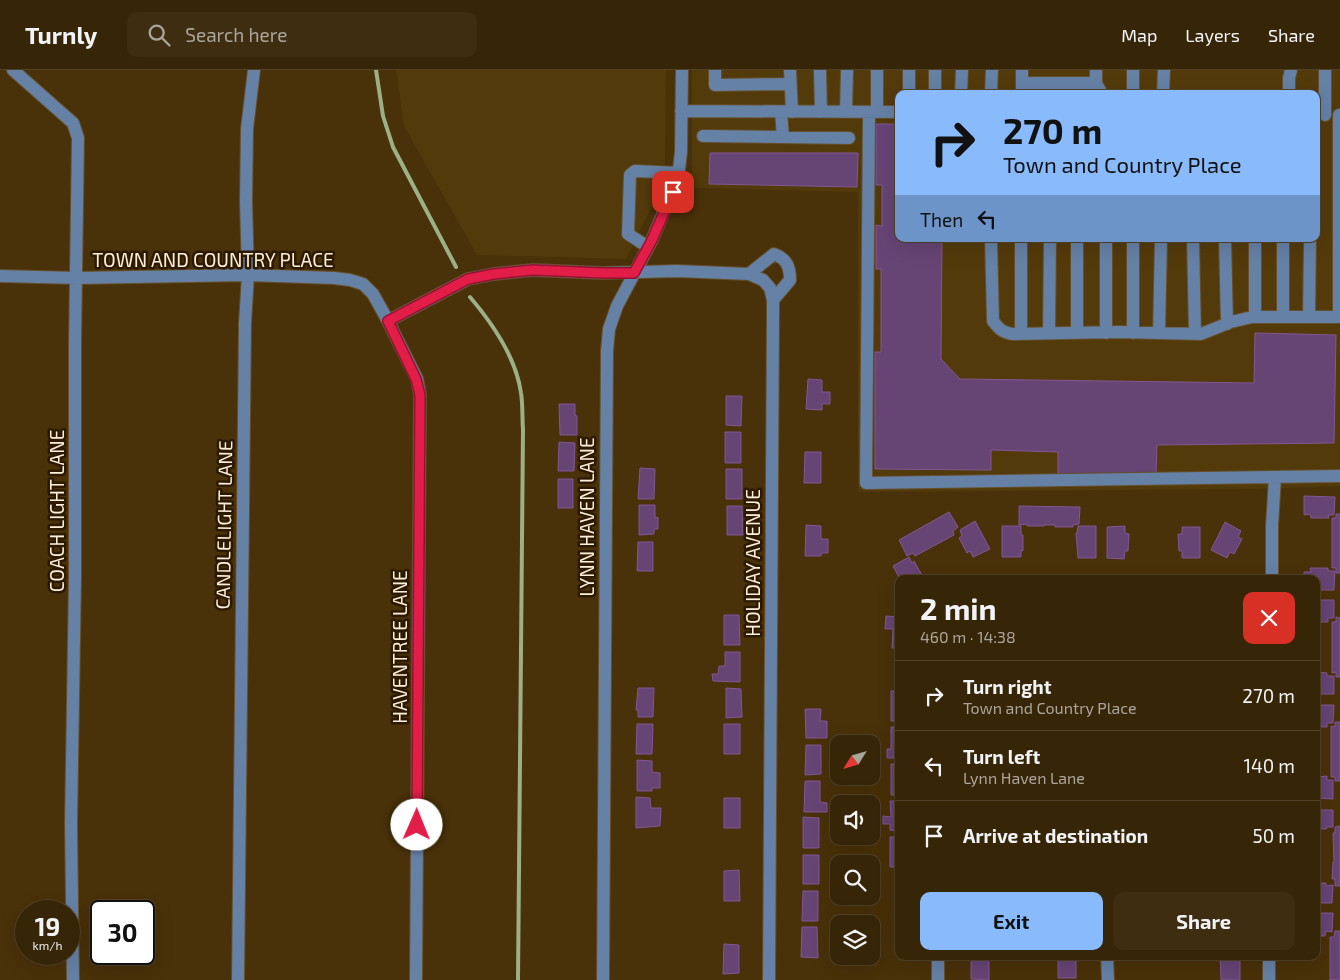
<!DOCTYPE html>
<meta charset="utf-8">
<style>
:root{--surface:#372507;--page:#3e2d11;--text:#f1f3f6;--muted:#aaa59b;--line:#514228;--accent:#89bafc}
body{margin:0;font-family:"Exo 2",sans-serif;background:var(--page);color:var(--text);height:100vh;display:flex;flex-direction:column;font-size:19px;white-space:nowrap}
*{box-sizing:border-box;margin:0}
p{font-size:16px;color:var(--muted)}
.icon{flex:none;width:28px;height:28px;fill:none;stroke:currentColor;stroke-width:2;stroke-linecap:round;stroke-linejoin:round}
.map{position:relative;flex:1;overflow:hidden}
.sheet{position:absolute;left:895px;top:505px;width:425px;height:385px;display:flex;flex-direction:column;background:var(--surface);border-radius:10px;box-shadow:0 5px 20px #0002,0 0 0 1px var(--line)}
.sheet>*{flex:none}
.banner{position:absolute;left:895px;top:20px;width:425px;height:152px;border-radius:10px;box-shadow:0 5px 20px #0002,0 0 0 1px var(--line);background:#89bafc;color:#111;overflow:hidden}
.needle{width:32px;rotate:233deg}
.tools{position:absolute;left:830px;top:665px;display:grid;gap:10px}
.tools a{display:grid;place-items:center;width:50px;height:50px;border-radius:10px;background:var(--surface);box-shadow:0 5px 20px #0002,0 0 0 1px var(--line);font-size:25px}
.speed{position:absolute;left:15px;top:830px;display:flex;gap:10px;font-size:25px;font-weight:700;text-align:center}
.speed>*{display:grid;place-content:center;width:65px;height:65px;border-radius:50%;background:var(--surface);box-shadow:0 5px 20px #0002,0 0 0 1px var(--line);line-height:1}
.speed small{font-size:12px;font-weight:400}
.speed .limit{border:2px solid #111;border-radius:8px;background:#fff;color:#111}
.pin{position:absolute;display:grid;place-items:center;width:42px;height:42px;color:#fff;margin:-21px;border-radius:10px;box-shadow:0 2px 8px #0006}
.me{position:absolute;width:55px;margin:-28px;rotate:1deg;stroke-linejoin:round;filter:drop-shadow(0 0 4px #0008)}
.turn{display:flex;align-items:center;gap:18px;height:105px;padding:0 25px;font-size:22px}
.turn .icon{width:65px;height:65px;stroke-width:2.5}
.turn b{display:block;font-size:35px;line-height:42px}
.then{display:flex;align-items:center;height:48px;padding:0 25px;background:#0003;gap:10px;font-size:19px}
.round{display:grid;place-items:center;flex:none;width:52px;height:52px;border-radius:10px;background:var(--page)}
.head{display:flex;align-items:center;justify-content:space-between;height:85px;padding:0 25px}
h1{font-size:30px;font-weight:700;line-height:38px}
.button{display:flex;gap:10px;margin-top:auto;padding:10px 25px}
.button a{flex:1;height:58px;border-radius:10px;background:var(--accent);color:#111;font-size:20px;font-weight:700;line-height:58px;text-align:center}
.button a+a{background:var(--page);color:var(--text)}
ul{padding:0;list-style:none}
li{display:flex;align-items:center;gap:15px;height:70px;padding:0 25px;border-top:1px solid var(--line)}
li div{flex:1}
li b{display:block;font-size:19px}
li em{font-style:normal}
header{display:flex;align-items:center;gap:30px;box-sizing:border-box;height:70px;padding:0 25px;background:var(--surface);border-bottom:1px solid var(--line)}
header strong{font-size:24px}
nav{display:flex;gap:28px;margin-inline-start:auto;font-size:18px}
.search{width:350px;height:45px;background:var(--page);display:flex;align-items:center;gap:12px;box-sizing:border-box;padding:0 18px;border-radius:10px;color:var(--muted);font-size:19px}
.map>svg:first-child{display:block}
.built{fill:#533a0b;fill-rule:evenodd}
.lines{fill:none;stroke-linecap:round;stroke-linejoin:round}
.stream{stroke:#9cb085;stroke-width:4}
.building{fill:#664474;stroke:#825794}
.minor-casing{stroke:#664f2a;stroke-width:14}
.minor{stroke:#6581a6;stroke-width:12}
.route-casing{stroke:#92132f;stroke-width:12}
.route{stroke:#e11d48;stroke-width:9}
.labels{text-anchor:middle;stroke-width:5;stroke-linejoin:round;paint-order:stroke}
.street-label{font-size:19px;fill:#fdeeda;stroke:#2c1900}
</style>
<header>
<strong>Turnly</strong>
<div class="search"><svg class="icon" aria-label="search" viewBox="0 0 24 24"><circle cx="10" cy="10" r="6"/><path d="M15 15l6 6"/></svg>Search here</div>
<nav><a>Map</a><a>Layers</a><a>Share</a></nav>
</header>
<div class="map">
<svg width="1340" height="910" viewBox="0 0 1340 910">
<rect width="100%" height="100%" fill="#493109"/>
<path class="built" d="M396 0H666L665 92 651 138 626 189 477 185 404 56Z
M692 0H1340V416L1253 419 858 422V122L692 118ZM899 24H1316V169H899Z"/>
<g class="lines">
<path class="stream" d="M376 0 383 46 393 77 456 197
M470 227C493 254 516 287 521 323 523 335 522 347 523 359L518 910"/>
</g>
<path class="building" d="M876 54H899V169H942L941 289 960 309 1254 313 1255 263 1336 265 1334 373 1157 375 1156 404 1058 405V382L991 380V400L875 399V282H881V199H876V155L882 156V115H876Z
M710 83H858L857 117 709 114Z
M808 309 822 310V322H830V334H822V340L806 339Z
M726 326H742L741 356 726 355Z
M559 334H575V345L577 346V365H560Z
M725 362H741V393H725Z
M559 372 575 373 574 401H558Z
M805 382H821V413H804Z
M640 398 655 399 654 429H638Z
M726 399H742V429H726Z
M558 409H573V438H558Z
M1304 426 1335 427 1334 445H1328L1329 448H1311L1310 444 1304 445Z
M639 435H655V448L658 447V459H654V464L639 465Z
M727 436H742L743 465H727Z
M1019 436 1080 437 1079 454 1073 455V457H1055V455H1044V456H1027V454L1019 455Z
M949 442 958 457 953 461 954 465 915 486 913 483 907 486 899 470Z
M1336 444H1340V503H1336V498H1332V448H1336Z
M975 451 990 479 973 487 970 481 967 483 959 468 962 466 960 460Z
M1225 452 1241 461 1238 467 1242 469 1234 484 1230 482 1227 488 1211 480Z
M806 455 821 456V469H828V483H821V486H805Z
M1002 456H1021V465H1023V481L1021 480V487H1002Z
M1078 456H1096V488H1078L1076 463H1077Z
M1125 456V463L1129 464 1128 481H1125L1124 489 1107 488V457Z
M1182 457H1200V488H1182V481H1179L1178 464H1182Z
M638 472H653V501H637Z
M909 487 912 493 914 491 923 507 921 509H900L893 496Z
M1310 498H1328V501H1335L1334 520H1316V509H1304V502H1311Z
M1316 530H1334V548H1328V552H1316Z
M724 545H739L740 575H724Z
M886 546 899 547V578H892L893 559H885Z
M1336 547 1340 548V607H1336V602L1332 603V552H1336Z
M725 582H740V612L713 611 712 604H718L719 596H725Z
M1316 602 1327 603V606H1334V624H1316Z
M638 618H654L653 647H638V640H636Z
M726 618 741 619 742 647 726 648Z
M891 621H899V651H891Z
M1316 635H1334L1333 653H1327V657H1316Z
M805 639H821L820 651H827V668H806Z
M1335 652H1340V711H1335V707H1331V656L1335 657Z
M637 654H653L652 684H636Z
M724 654H740V684H724Z
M891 657H899V688H887V679H891Z
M806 675H821V704L805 705Z
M637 690 652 691V702L660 703V718H652V721H637Z
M891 694H899V725H891Z
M1327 706V710H1333V729L1316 728V707Z
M805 711H820V732L827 733V742H804Z
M636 727 650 728 651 738H661L660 756 636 758Z
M724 728H740V758H724Z
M890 731H899V761L890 760V754H883V746L891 747Z
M1316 740H1333V757H1327L1326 759H1316Z
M803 747 819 748V778H803Z
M1340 756V816H1335V809H1332L1333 792H1334L1333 763H1335V757Z
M890 767H899V797H890Z
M803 785H819V814H803Z
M739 800 740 831H724V801Z
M1316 813H1326V816L1333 815 1332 833H1316Z
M803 821H818V851H802Z
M1316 843H1333L1332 862 1326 861 1325 866H1316Z
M802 857H817L818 888 801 887Z
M1335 861H1340V910H1330V867H1334Z
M724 874 739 875V903L723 904Z
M971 886H989V910L971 909Z
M1058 886H1076V908H1058Z
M1220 886H1240V910H1221Z"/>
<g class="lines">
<g class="minor-casing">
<path id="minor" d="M13 0 73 53 78 68 75 273V507L71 754 73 910
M715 0V15L790 14
M790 0 792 42
M820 0 821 42
M877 0V42
M1022 0V13
M1096 0V13L1102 24
M909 24V0
M935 24V0
M961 24 962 0
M991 24 992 0
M1022 24V13H1096
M1133 24V0
M1163 24 1164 0
M1289 24V8L1291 0
M681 41 899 42
M781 42 783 67
M846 42 847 0
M869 42 866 413 1340 406
M1325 45V0
M1339 45V247
M703 66 849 68
M991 169 993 251C999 259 1002 262 1012 264L1118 262 1201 264 1231 252 1252 247H1340
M1021 169V264
M1077 169V263
M1133 169V263
M1193 169 1195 264
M1225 169 1227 254
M648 177 628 164 630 105 635 101 679 103
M749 204 774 184C787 189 790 197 790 210L773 230
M0 206 77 208 248 205 334 208 350 210 363 214 373 224 388 251 417 309 420 325 416 910
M1255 247V169
M1283 247V169
M1309 247 1310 169
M388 251 468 209 494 204 533 200 603 203 677 201 749 204 763 210 770 218 773 230V243L769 910
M1049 263 1050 169
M1106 263V169
M1159 263 1161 169
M1272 509V456L1275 407
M1107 886 1108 910
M238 910 245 253 248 205 246 131 247 59 254 0
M603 910 607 281 609 259 617 236 652 170 678 108 681 82 682 0
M938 910V886
M1269 910V886"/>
</g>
<use href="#minor" class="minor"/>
</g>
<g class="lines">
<g class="route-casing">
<path id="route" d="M417 755 420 325 416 309 388 251 468 209 494 204 533 200 603 203H634L652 170 673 122"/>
</g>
<use href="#route" class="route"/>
</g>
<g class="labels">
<g class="street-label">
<text x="213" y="197">TOWN AND COUNTRY PLACE</text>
<text transform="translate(57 441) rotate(-90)" y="7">COACH LIGHT LANE</text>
<text transform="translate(587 447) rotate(-90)" y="7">LYNN HAVEN LANE</text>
<text transform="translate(224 455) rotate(-89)" y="7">CANDLELIGHT LANE</text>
<text transform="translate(753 493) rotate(-90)" y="7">HOLIDAY AVENUE</text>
<text transform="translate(400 577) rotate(-90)" y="7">HAVENTREE LANE</text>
</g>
</g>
</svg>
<div class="tools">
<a><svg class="needle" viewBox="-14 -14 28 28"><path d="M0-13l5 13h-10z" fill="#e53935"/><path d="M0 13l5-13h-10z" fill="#aaa59b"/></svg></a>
<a><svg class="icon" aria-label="sound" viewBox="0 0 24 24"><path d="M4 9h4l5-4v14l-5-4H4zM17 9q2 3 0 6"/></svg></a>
<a><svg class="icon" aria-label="search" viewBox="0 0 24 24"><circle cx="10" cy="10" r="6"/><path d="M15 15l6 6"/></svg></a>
<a><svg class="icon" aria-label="layers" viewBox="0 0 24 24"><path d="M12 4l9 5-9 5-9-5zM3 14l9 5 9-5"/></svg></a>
</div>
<div class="speed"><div>19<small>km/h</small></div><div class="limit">30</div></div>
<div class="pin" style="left:673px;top:122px;background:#d93025"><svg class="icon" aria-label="arrive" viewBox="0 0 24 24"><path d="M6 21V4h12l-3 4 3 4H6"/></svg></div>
<svg class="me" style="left:417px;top:755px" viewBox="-20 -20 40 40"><circle r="19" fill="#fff"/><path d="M0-13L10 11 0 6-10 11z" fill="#e11d48"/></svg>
<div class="banner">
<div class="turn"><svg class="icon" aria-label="right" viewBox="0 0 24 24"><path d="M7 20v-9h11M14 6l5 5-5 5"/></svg><div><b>270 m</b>Town and Country Place</div></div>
<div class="then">Then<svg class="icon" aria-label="left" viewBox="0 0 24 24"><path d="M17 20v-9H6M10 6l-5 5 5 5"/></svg></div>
</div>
<section class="sheet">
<div class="head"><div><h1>2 min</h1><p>460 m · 14:38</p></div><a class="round" style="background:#d93025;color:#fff"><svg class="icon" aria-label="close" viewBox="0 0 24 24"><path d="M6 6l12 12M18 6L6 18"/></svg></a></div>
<ul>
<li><svg class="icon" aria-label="right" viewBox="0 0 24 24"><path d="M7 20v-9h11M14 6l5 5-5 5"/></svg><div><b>Turn right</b><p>Town and Country Place</p></div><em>270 m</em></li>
<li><svg class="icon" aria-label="left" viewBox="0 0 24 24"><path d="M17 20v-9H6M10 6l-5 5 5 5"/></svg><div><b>Turn left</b><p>Lynn Haven Lane</p></div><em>140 m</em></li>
<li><svg class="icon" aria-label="arrive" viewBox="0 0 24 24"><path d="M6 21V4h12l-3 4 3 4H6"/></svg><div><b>Arrive at destination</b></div><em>50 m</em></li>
</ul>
<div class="button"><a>Exit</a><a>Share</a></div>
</section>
</div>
